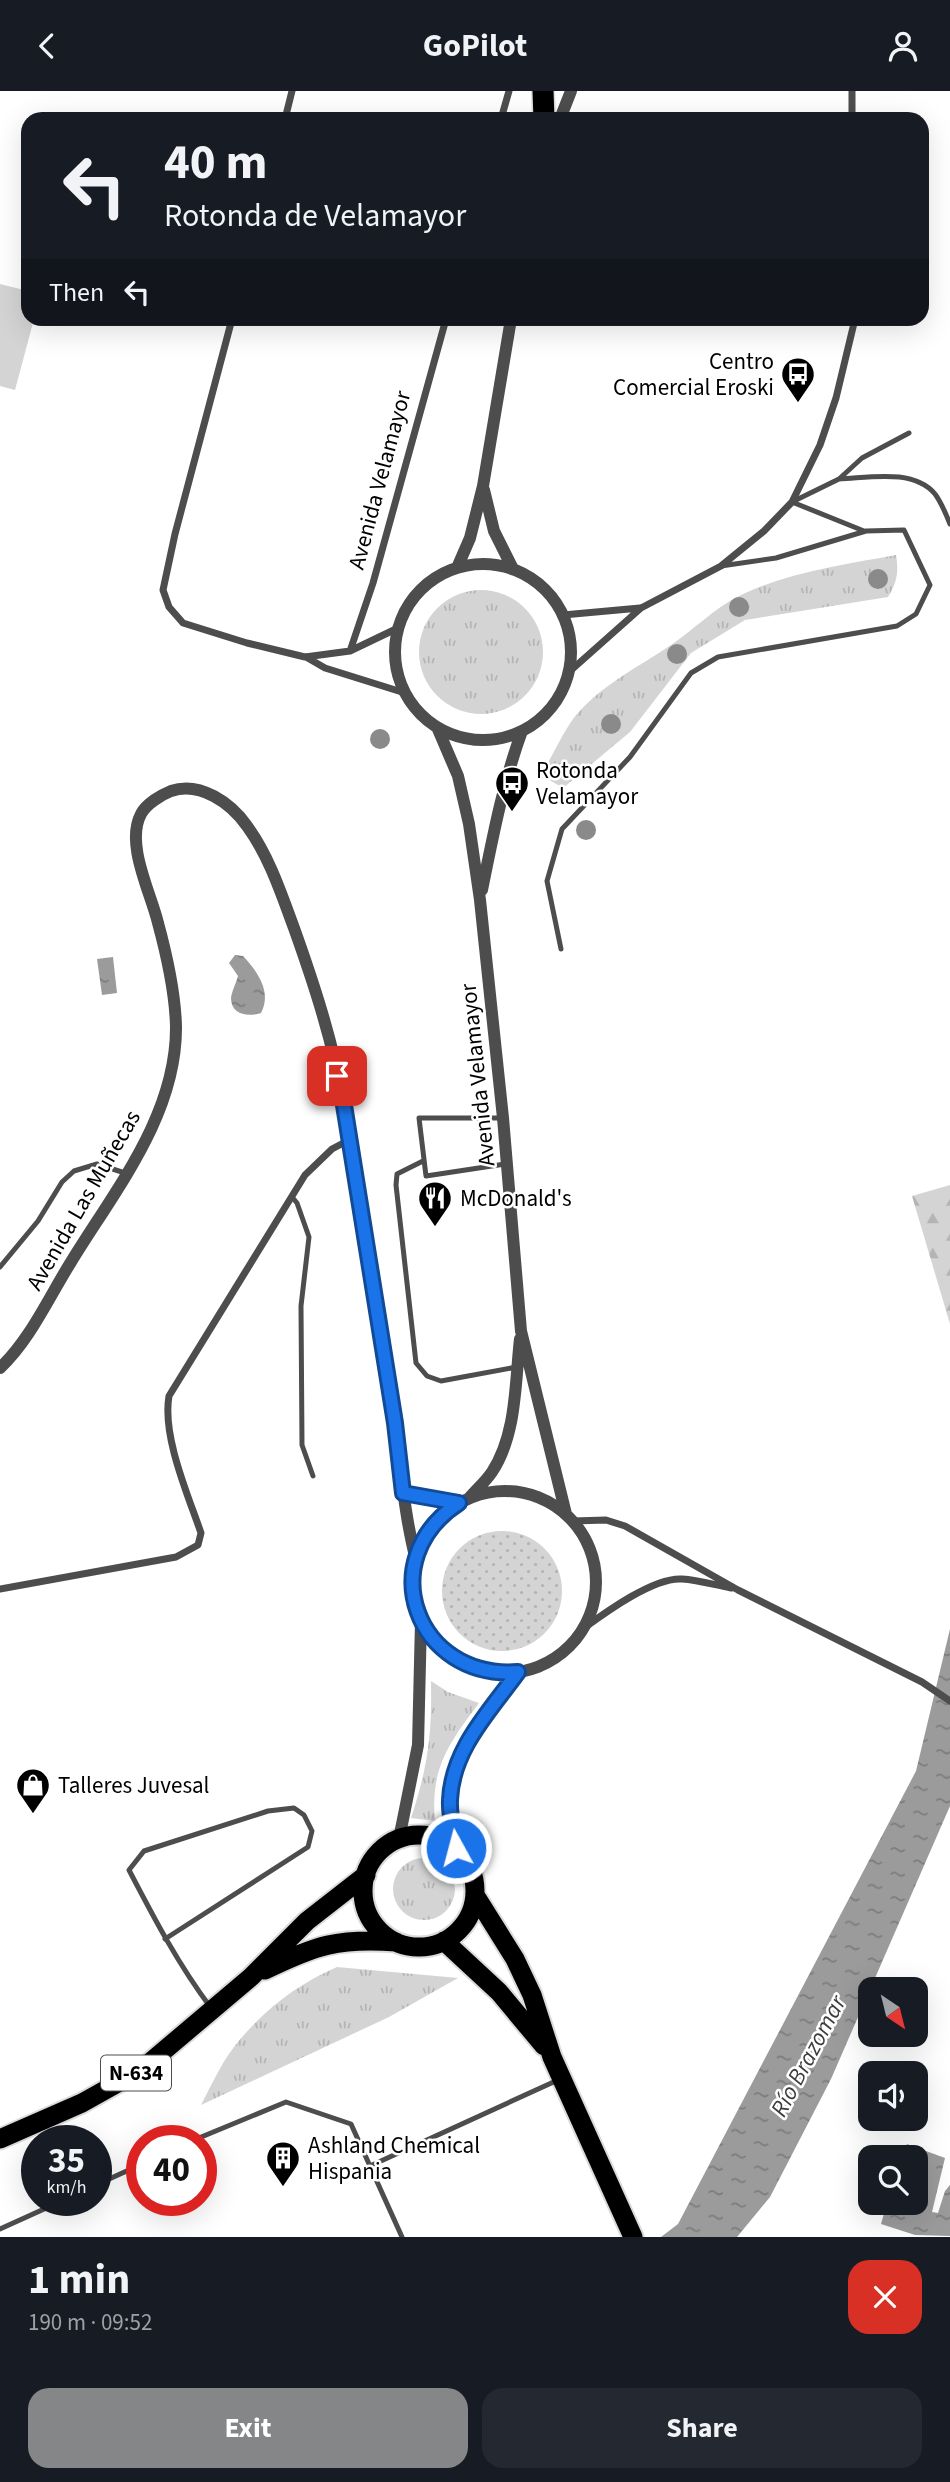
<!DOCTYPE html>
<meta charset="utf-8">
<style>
:root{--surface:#171b24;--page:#242831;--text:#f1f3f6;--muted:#9ea1a6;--accent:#858687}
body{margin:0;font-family:"Source Sans 3",sans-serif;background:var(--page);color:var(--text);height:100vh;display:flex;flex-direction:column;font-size:26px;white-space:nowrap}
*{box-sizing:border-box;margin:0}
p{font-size:23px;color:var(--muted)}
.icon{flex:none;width:38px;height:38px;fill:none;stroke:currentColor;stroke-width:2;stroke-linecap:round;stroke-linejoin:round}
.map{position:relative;height:2146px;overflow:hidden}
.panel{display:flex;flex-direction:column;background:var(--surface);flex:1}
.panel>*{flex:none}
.guide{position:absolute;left:21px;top:21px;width:908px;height:214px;border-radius:21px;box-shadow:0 7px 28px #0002;background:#171b24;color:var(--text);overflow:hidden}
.needle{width:46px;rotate:145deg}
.fabs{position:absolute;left:858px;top:1886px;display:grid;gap:14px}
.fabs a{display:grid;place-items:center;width:70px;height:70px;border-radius:14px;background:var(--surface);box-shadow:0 7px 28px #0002;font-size:35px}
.speed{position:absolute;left:21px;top:2034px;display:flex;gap:14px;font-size:35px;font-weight:700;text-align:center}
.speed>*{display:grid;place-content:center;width:91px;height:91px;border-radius:50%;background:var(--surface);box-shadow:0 7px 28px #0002;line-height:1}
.speed small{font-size:18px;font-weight:400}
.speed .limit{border:10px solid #d22;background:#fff;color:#111}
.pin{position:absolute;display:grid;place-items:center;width:60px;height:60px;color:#fff;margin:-30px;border-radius:14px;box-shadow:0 4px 10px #0006}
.me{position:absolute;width:77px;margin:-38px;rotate:353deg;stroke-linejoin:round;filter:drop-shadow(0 0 5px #0008)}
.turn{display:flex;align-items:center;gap:24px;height:147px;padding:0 28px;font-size:32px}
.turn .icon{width:91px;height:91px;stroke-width:2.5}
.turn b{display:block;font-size:49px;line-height:60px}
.then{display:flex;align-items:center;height:66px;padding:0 28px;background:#0003;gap:14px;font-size:26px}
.round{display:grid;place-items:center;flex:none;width:74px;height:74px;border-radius:21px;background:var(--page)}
.head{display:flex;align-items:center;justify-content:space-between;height:119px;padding:0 28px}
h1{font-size:42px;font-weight:700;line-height:52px}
.primary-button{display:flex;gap:14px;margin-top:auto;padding:14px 28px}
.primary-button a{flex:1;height:80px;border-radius:21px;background:var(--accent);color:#fff;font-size:28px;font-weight:700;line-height:80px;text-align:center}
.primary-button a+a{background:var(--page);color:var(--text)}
header{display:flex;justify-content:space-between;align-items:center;height:91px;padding:0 28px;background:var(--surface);font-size:32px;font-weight:700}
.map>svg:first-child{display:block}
.grass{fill:url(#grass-tufts)}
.forest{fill:url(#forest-firs)}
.park{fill:url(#park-dots)}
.pitch{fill:#d4d4d4}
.water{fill:url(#water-ripples)}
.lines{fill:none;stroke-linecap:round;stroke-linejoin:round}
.trunk-casing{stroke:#dbdbdb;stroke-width:23}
.motorway-casing{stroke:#dbdbdb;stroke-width:24}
.service{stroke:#4d4d4d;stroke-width:5}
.minor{stroke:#4d4d4d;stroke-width:7}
.tertiary{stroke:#4d4d4d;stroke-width:12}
.trunk{stroke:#000;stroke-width:19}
.motorway{stroke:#000;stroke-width:21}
.tree{fill:#8a8a8a}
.route-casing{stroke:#114b97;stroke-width:18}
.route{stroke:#1a73e8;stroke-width:12}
.labels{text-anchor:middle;stroke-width:5;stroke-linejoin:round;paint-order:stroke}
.shield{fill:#fff;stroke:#4c4c4c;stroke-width:2}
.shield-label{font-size:21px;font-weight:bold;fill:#000}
.poi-label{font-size:23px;fill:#000;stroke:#fff;text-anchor:start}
.street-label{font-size:23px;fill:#000;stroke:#fff}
.water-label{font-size:24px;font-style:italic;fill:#3c3c3c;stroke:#fff}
</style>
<header><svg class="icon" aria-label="back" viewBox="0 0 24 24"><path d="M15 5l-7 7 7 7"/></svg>GoPilot<svg class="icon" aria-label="person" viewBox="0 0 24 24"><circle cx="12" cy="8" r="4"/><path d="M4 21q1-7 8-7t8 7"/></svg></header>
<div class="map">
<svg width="950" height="2146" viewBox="0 0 950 2146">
<defs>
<pattern id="grass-tufts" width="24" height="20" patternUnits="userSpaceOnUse" patternTransform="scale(1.75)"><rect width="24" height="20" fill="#d4d4d4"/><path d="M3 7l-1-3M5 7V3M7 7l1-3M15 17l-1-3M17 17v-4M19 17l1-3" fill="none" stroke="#b4b4b4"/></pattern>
<pattern id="forest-firs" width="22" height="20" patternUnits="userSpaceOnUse" patternTransform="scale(1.75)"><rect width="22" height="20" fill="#d4d4d4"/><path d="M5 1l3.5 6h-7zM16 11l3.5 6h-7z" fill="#b4b4b4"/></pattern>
<pattern id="park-dots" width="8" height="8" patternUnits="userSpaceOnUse" patternTransform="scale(1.75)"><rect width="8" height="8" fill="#d4d4d4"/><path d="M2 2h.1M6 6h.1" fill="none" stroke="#b4b4b4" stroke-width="1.8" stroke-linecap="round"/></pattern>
<pattern id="water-ripples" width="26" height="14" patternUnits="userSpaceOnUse" patternTransform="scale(1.75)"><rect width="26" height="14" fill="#9b9b9b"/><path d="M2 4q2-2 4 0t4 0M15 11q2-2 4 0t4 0" fill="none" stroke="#7c7c7c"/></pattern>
</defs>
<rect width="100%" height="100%" fill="#fff"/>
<path class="grass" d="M896 464C899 480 897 492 888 506L745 529 691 562 630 641 563 697 541 684C552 666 561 645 573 628 599 595 637 577 671 554 695 538 714 517 741 504 785 482 847 473 896 464Z
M419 561a62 62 0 1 1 124 0a62 62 0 1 1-124 0Z
M431 1590 448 1601 479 1612C449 1652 430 1678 435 1730L411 1727C428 1675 432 1645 431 1590Z
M393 1798a31 31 0 1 1 62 0a31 31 0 1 1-62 0Z
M337 1876 458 1887 389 1926 201 2014C211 1995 221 1973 234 1956 262 1920 296 1894 337 1876Z"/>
<path class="forest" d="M950 1094V1233L912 1105Z"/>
<path class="park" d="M442 1500a60 60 0 1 1 120 0a60 60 0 1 1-120 0Z"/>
<path class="pitch" d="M0 193 28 200V228H34L15 299 0 295Z"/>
<path class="water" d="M235 864 243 865C258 881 272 901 261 922 248 926 231 924 231 907 232 900 236 892 238 885L229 872Z
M113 866 117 902 102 904 97 868Z
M950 1538V1715L831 1988 770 2106 737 2146H661L678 2133 916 1680Z
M907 2053 945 2067 932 2121 938 2122 945 2100 950 2094V2145L915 2144 881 2133 887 2112H915V2067H902Z"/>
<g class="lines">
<g class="trunk-casing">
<path id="trunk" d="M363 1800a56 56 0 1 1 112 0a56 56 0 1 1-112 0Z
M475 1804 515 1868 532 1904 552 1966 633 2146
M444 1850 499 1901 544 1955
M265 1879C316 1854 338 1847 396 1851
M0 2048 82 2012 141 1979 251 1886 307 1830 366 1784"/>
</g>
<g class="motorway-casing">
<path id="motorway" d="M543 0 544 28"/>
</g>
<path class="service" d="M839 388C868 387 913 377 935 403 941 411 946 423 950 433
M792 411 839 388 862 367 909 342
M792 411 864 440
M561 858 547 790 562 738 630 666 691 582 718 566 897 535 916 523 930 494 904 439 866 440 776 467 721 475
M503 1027H419L426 1085 505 1073
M423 1070 397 1083 396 1094 416 1272 427 1285 441 1290 517 1276
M292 1106 297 1112 309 1146 301 1215 302 1354 313 1385
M0 1176 38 1130 62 1091 74 1080 97 1073 125 1082
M165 1848 308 1756 312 1740 304 1724 294 1717 268 1720 144 1760 129 1779C154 1827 178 1873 211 1917
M194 2049 286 2011 351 2033 402 2146
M370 2075 558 1989
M96 2094 142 2073
M0 2138 64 2109"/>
<path class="minor" d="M852 0V28
M285 28 292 0
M501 28 509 0
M232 228 175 443 163 499 169 516 183 532 247 552 305 566 350 560 398 537
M563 524 640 517
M350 560 373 492 446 228
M306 566 325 577 405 602
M569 581 641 517 721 475 764 440 792 411 820 354 836 307 855 228
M573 1430 606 1429 625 1435 738 1499 922 1591 950 1610
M0 1498 176 1466 198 1454 201 1442C188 1404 162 1345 169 1305L305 1084 332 1058 349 1049
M584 1537C606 1521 654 1486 682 1488 698 1489 715 1494 731 1497"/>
<path class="tertiary" d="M560 28 571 0
M484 399 494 440 513 478
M395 561a88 88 0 1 1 176 0a88 88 0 1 1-176 0Z
M457 477 470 447 483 395 511 228
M437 636 458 685 469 733 480 809 503 1027 521 1240 566 1423
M482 799C493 745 503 692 522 640
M0 1277C30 1249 49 1206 71 1171 115 1099 177 1024 176 935 175 900 167 865 158 832 151 802 125 753 141 723 146 713 161 704 171 700 200 690 231 712 247 735 269 765 281 802 294 837 314 893 333 951 343 1010 351 1052 356 1094 363 1136 373 1200 385 1264 394 1328 401 1376 404 1423 416 1469
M414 1491a91 91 0 1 1 182 0a91 91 0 1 1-182 0Z
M403 1402 459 1412
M470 1406C477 1398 486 1390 492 1381 517 1343 515 1291 520 1248
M399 1748 418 1654 421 1530
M456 1757C454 1742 449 1724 450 1709 452 1658 490 1620 518 1581"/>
<use href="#trunk" class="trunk"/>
<use href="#motorway" class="motorway"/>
</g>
<g class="tree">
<circle cx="878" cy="488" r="10"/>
<circle cx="739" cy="516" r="10"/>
<circle cx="677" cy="563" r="10"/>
<circle cx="611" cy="633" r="10"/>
<circle cx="380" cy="648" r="10"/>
<circle cx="586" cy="739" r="10"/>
</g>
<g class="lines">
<g class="route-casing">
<path id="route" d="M337 985 343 1008 395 1332 403 1402 459 1412C372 1468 416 1589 518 1581 490 1620 452 1658 450 1709 449 1724 454 1742 456 1757"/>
</g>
<use href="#route" class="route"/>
</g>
<defs>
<g id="bus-pin" transform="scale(1.75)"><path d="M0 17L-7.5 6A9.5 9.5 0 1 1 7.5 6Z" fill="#000" stroke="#fff"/><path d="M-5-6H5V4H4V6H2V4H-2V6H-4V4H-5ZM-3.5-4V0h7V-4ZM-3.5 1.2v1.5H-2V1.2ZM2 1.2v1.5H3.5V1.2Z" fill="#fff"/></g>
<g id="restaurant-pin" transform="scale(1.75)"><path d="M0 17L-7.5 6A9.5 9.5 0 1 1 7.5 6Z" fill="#000" stroke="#fff"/><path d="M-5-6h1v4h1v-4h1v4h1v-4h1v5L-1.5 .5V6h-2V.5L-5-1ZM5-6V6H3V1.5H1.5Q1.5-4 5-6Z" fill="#fff"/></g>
<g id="shop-pin" transform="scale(1.75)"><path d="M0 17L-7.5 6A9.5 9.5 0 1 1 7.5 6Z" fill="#000" stroke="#fff"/><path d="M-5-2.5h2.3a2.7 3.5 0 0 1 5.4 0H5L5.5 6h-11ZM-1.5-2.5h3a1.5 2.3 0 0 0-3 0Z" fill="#fff"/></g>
<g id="building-pin" transform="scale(1.75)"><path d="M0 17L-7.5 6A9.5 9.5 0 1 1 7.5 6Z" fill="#000" stroke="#fff"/><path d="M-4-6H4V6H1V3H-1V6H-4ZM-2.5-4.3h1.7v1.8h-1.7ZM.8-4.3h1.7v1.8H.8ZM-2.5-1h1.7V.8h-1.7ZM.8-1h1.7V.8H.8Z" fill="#fff"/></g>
</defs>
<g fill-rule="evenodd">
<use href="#bus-pin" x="798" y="283"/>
<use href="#bus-pin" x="512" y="692"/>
<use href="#restaurant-pin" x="435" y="1107"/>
<use href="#shop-pin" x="33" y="1694"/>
<use href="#building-pin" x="283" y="2067"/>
</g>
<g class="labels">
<rect class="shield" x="101" y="1964.5" width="70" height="35" rx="5"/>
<g class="shield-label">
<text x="136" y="1989">N-634</text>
</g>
<g class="poi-label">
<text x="774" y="278" text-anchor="end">Centro<tspan x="774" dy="26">Comercial Eroski</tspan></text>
<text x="536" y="687">Rotonda<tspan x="536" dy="26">Velamayor</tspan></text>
<text x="460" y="1115">McDonald's</text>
<text x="58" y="1702">Talleres Juvesal</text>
<text x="308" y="2062">Ashland Chemical<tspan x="308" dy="26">Hispania</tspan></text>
</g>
<g class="street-label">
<text transform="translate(379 389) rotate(-75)" y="8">Avenida Velamayor</text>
<text transform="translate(477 984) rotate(-96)" y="8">Avenida Velamayor</text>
<text transform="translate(83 1109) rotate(-60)" y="8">Avenida Las Muñecas</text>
</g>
<g class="water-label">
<text transform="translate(808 1965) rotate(-62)" y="8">Río Brazomar</text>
</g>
</g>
</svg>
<div class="fabs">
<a><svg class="needle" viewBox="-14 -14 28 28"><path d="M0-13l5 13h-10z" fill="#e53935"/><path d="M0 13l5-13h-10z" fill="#9ea1a6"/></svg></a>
<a><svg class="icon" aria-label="sound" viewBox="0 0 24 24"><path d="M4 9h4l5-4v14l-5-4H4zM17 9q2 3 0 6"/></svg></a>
<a><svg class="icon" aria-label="search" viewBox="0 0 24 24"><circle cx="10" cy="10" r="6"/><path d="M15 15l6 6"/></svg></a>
</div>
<div class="speed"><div>35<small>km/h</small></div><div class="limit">40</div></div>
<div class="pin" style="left:337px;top:985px;background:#d93025"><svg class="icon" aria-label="arrive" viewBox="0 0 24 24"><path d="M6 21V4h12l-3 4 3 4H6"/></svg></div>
<svg class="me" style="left:456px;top:1757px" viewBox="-20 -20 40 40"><circle r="17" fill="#1a73e8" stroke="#fff" stroke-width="3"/><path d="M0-11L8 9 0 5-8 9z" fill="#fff"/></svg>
<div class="guide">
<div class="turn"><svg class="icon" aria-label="left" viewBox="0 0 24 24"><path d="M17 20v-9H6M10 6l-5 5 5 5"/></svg><div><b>40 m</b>Rotonda de Velamayor</div></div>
<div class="then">Then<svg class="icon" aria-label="left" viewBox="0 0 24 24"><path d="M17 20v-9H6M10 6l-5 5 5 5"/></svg></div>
</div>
</div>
<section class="panel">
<div class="head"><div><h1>1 min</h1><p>190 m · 09:52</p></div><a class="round" style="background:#d93025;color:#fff"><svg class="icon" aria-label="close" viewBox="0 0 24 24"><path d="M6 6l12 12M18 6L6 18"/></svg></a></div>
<div class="primary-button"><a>Exit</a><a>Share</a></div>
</section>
